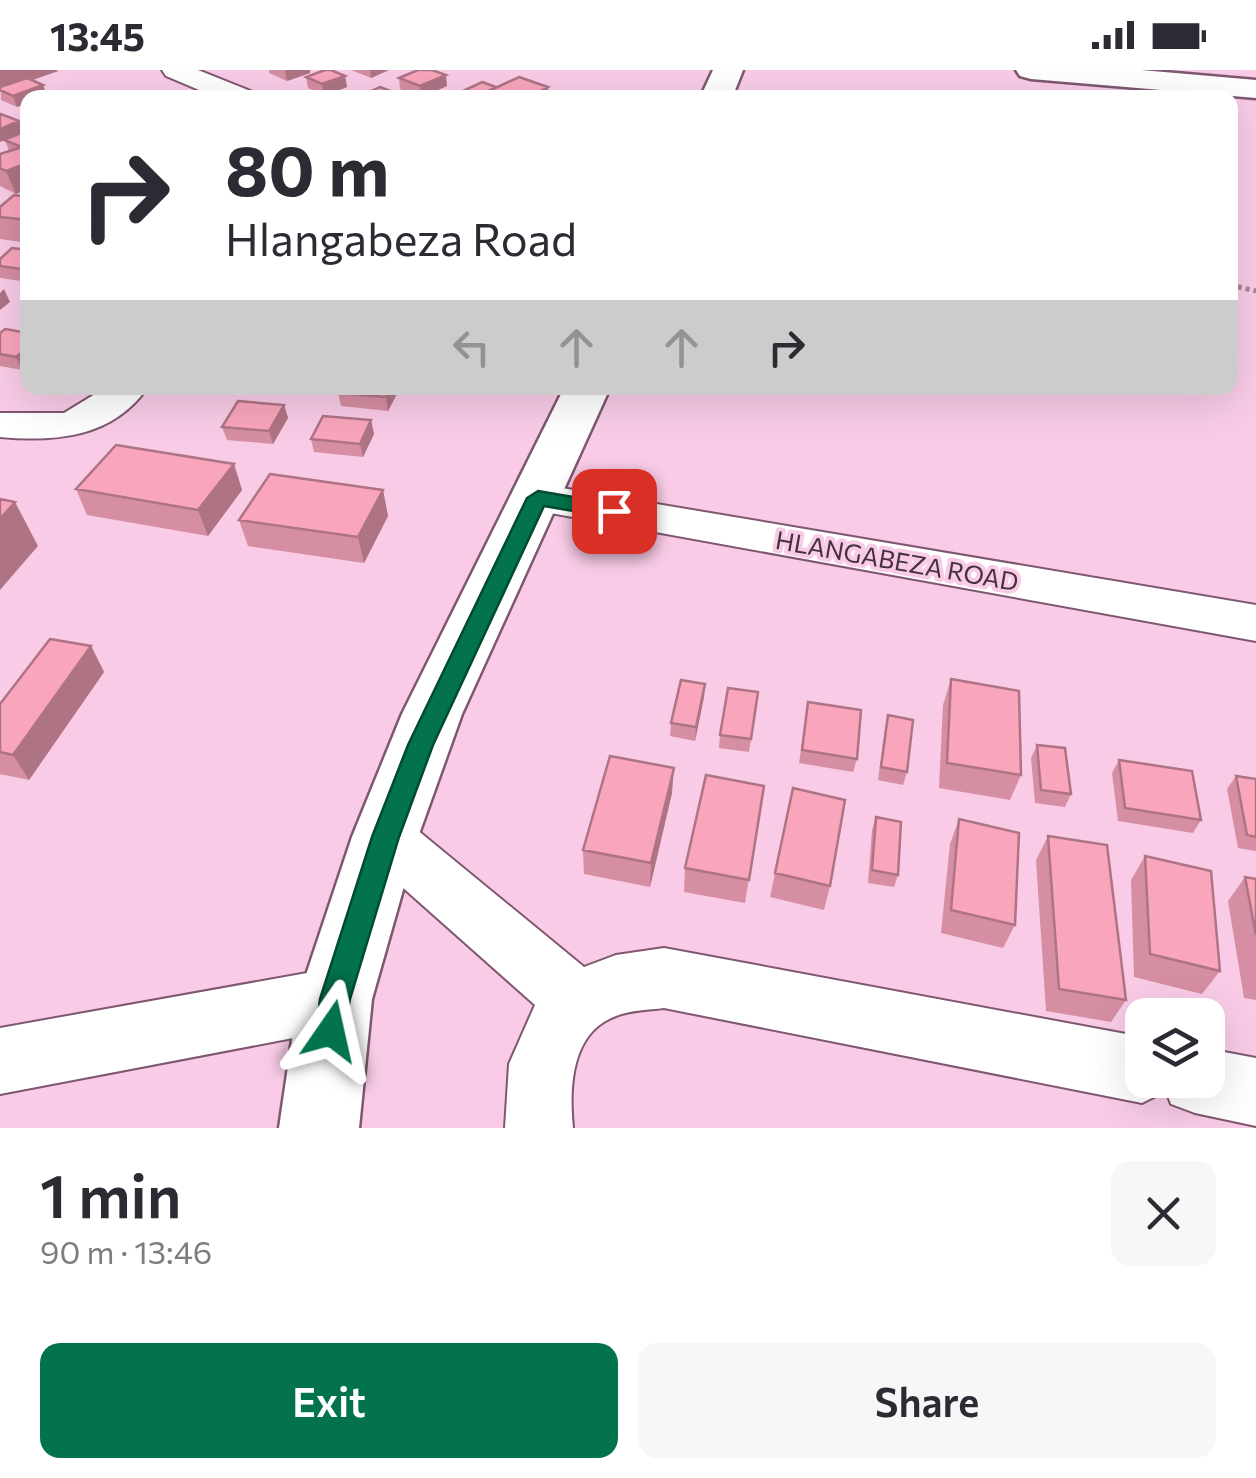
<!DOCTYPE html>
<meta charset="utf-8">
<style>
:root{--surface:#fff;--page:#f7f7f7;--text:#2b2b33;--muted:#7c7c81;--accent:#02734c}
body{margin:0;font-family:Commissioner,sans-serif;background:var(--page);color:var(--text);height:100vh;display:flex;flex-direction:column;font-size:38px;white-space:nowrap}
*{box-sizing:border-box;margin:0}
p{font-size:32px;color:var(--muted)}
.icon{flex:none;width:55px;height:55px;fill:none;stroke:currentColor;stroke-width:2;stroke-linecap:round;stroke-linejoin:round}
.map{position:relative;height:1058px;overflow:hidden}
.panel{display:flex;flex-direction:column;background:var(--surface);flex:1}
.panel>*{flex:none}
.banner{position:absolute;left:20px;top:20px;width:1218px;height:305px;border-radius:20px;box-shadow:0 10px 40px #0002;background:#fff;color:var(--text);overflow:hidden}
.tools{position:absolute;left:1125px;top:928px;display:grid;gap:20px}
.tools a{display:grid;place-items:center;width:100px;height:100px;border-radius:20px;background:var(--surface);box-shadow:0 10px 40px #0002;font-size:50px}
.pin{position:absolute;display:grid;place-items:center;width:85px;height:85px;color:#fff;margin:-42px;border-radius:20px;box-shadow:0 5px 15px #0006}
.me{position:absolute;width:110px;margin:-55px;rotate:11deg;stroke-linejoin:round;filter:drop-shadow(0 0 8px #0008)}
.turn{display:flex;align-items:center;gap:35px;height:210px;padding:0 40px;font-size:45px}
.turn .icon{width:130px;height:130px;stroke-width:2.5}
.turn b{display:block;font-size:70px;line-height:85px}
.lanes{display:flex;align-items:center;height:95px;padding:0 40px;background:#0003;justify-content:center;gap:50px;direction:ltr}
.lanes .off{opacity:.35}
.round{display:grid;place-items:center;flex:none;width:105px;height:105px;border-radius:20px;background:var(--page)}
.headline{display:flex;align-items:center;justify-content:space-between;height:170px;padding:0 40px}
h1{font-size:60px;font-weight:600;line-height:75px}
.primary-button{display:flex;gap:20px;margin-top:auto;padding:20px 40px}
.primary-button a{flex:1;height:115px;border-radius:20px;background:var(--accent);color:#fff;font-size:40px;font-weight:600;line-height:115px;text-align:center}
.primary-button a+a{background:var(--page);color:var(--text)}
.status{display:flex;justify-content:space-between;align-items:center;height:70px;padding:0 50px;background:var(--surface);direction:ltr}
.status svg{height:28px;fill:currentColor}
.map>svg:first-child{display:block}
.lines{fill:none;stroke-linecap:round;stroke-linejoin:round}
.street-casing{stroke:#7e5770;stroke-width:4}
.secondary-casing{stroke:#7e5770;stroke-width:5}
.path{stroke:#a58498;stroke-width:5;stroke-dasharray:4 4;stroke-linecap:butt}
.street{fill:#fff;fill-rule:evenodd}
.secondary{fill:#fff;fill-rule:evenodd}
.wall{fill:#d68ea2}
.shaded-wall{fill:#ae7484}
.building{fill:#f9a5bc;stroke:#ae7484;stroke-width:2.5}
.route{fill:#02734c;stroke:#014b31;stroke-width:2.5}
.labels{text-anchor:middle;stroke-width:8;stroke-linejoin:round;paint-order:stroke}
.street-label{font-size:25px;fill:#44323d;stroke:#f9cbe7}
</style>
<div class="status"><b>13:45</b><svg viewBox="0 0 49 12"><path d="M0 12V9h3v3zM5 12V6h3v6zM10 12V3h3v9zM15 12V0h3v12zM26 1h20v11H26zM47 4h2v5h-2z"/></svg></div>
<div class="map">
<svg width="1256" height="1058" viewBox="0 0 1256 1058">
<rect width="100%" height="100%" fill="#f9cbe7"/>
<g class="lines">
<g class="street-casing">
<path id="street" d="M162 0H198L253 22 256 28H218L166 6Z
M105 318H147C112 368 55 372 0 367V343H64Z
M538 414 1256 535V571L523 438 516 428 523 418Z
M385 742 405 750 584 897 616 885 664 878 1142 967V1010H1208V979L1256 988V1056L1195 1043 1171 1034 1166 1021 1142 1033 664 938C649 940 631 940 616 946 571 962 569 1018 573 1058H505L509 994 535 935 365 784 356 767 365 750Z
M335 898 357 907 367 929 357 951 335 960 0 1024V958Z"/>
</g>
<g class="secondary-casing">
<path id="secondary" d="M713 0H743L732 28H700Z
M1016 0H1141L1256 10V28L1031 9 1020 6Z
M564 318H610L462 644 418 767 372 929 359 1058H279L298 929 352 767 402 644Z"/>
</g>
<path class="path" d="M1230 215 1256 221"/>
<use href="#street" class="street"/>
<use href="#secondary" class="secondary"/>
</g>
<path class="wall" d="M0 0 58 1 32 10 43 15 47 26 28 28 17 37 1 30Z
M269 0H310V3L287 11 269 3Z
M351 0H389L371 8Z
M345 6 347 17 324 26 308 18 306 7Z
M399 8 447 16 422 27 400 19Z
M23 62 16 124 0 116V84L9 81 5 70Z
M28 127V173L0 169V137Z
M28 180V212L0 208V189Z
M5 259 22 300 0 296V263Z
M269 318H313L310 322Z
M400 318 388 341 341 336 338 323Z
M284 335 288 348 273 374 227 370 222 357Z
M371 350 374 364 363 387 314 382 311 369Z
M234 394 242 420 208 466 87 445 76 419Z
M383 420 388 446 364 493 248 476 239 450Z
M91 576 104 602 29 710 0 704V634Z
M951 609 1021 705 1010 730 939 718 943 635Z
M758 622 749 682 719 678 720 665Z
M704 627 695 671 670 666 671 653Z
M808 632 857 689 853 702 799 693Z
M888 645 907 702 903 715 878 710 885 659Z
M1037 675 1071 724 1065 737 1035 733 1031 688Z
M1119 690 1201 750 1193 763 1118 751 1112 703Z
M1236 706 1256 709V781L1238 778 1227 719Z
M764 716 745 833 684 822 685 798Z
M672 723 650 817 584 804 583 780Z
M876 747 898 805 894 817 868 813 872 760Z
M959 749 1015 855 1003 878 941 863 950 774Z
M1048 766 1126 930 1111 952 1046 941 1036 790Z
M1145 786 1220 901 1202 924 1134 907 1131 810Z
M775 803 830 816 824 840 770 827Z
M1245 807 1256 809V930L1244 928 1228 831Z"/>
<path class="shaded-wall" d="M0 0H57L58 1 2 21 0 20Z
M285 0H310V3L287 11Z
M370 0H389L371 8Z
M446 5 447 16 422 27 420 16Z
M345 6 347 17 324 26 322 14Z
M43 15 47 26 28 28V34L17 37 13 26Z
M548 17 549 28H527Z
M19 51 23 63 0 72V59Z
M28 93V119L16 124 6 101Z
M4 219 10 232 0 240V223Z
M28 277V296L22 300 16 287Z
M391 318H400L388 341 386 327Z
M284 335 288 348 273 374 269 361Z
M371 350 374 364 363 387 360 374Z
M234 394 242 420 208 466 198 440Z
M383 420 388 446 364 493 358 467Z
M15 432 38 476 0 520V449Z
M91 576 104 602 29 710 13 685Z
M705 614 704 627 695 671 696 657Z
M674 698 672 723 650 817 651 793Z"/>
<path class="building" d="M325 0H331L345 6 322 14 306 7Z
M418 0H432L446 5 420 16 399 8Z
M519 7 548 17 527 28H474Z
M27 8 43 15 13 26 0 20V17Z
M482 12 496 17 474 28H448Z
M380 17 398 24 389 28 358 27Z
M60 23 66 28H46Z
M0 44H1L19 51 0 59Z
M28 60V74L22 77 4 70Z
M28 75V93L6 101 0 98V84Z
M14 125 28 127V150L0 147V137Z
M12 178 28 180V200L0 196V189Z
M5 259 28 263V277L16 287 0 284V263Z
M341 318H391L386 327 338 323Z
M238 331 284 335 269 361 222 357Z
M323 346 371 350 360 374 311 369Z
M116 375 234 394 198 440 76 419Z
M270 404 383 420 358 467 239 450Z
M0 429 15 432 0 449Z
M50 569 91 576 13 685 0 682V634Z
M951 609 1019 621 1021 705 947 693Z
M681 610 705 614 696 657 671 653Z
M728 618 758 622 751 669 720 665Z
M808 632 861 640 857 689 802 680Z
M888 645 913 650 907 702 881 697Z
M1037 675 1065 678 1071 724 1041 720Z
M610 686 674 698 651 793 583 780Z
M1119 690 1192 701 1201 750 1125 738Z
M706 705 764 716 749 810 685 798Z
M1236 706 1256 709V767L1247 765Z
M793 718 845 730 830 816 775 803Z
M876 747 901 752 898 805 872 800Z
M959 749 1019 763 1015 855 951 840Z
M1048 766 1107 775 1126 930 1059 919Z
M1145 786 1211 801 1220 901 1150 884Z
M1245 807 1256 809V865Z"/>
<path class="route" d="M538 421 614 434 624 441 614 448 544 436 433 675 399 767 350 929 342 972 331 976 320 972 316 961 320 929 372 767 408 675 527 428Z"/>
<g class="labels">
<g class="street-label">
<text transform="translate(897 491) rotate(10)" y="9">HLANGABEZA ROAD</text>
</g>
</g>
</svg>
<div class="tools">
<a><svg class="icon" aria-label="layers" viewBox="0 0 24 24"><path d="M12 4l9 5-9 5-9-5zM3 14l9 5 9-5"/></svg></a>
</div>
<div class="pin" style="left:614px;top:441px;background:#d93025"><svg class="icon" aria-label="arrive" viewBox="0 0 24 24"><path d="M6 21V4h12l-3 4 3 4H6"/></svg></div>
<svg class="me" style="left:331px;top:961px" viewBox="-20 -20 40 40"><path d="M0-17L14 15 0 8-14 15z" fill="#02734c" stroke="#fff" stroke-width="4"/></svg>
<div class="banner">
<div class="turn"><svg class="icon" aria-label="right" viewBox="0 0 24 24"><path d="M7 20v-9h11M14 6l5 5-5 5"/></svg><div><b>80 m</b>Hlangabeza Road</div></div>
<div class="lanes"><svg class="icon off" aria-label="left" viewBox="0 0 24 24"><path d="M17 20v-9H6M10 6l-5 5 5 5"/></svg><svg class="icon off" aria-label="ahead" viewBox="0 0 24 24"><path d="M12 20V5M6 11l6-6 6 6"/></svg><svg class="icon off" aria-label="ahead" viewBox="0 0 24 24"><path d="M12 20V5M6 11l6-6 6 6"/></svg><svg class="icon" aria-label="right" viewBox="0 0 24 24"><path d="M7 20v-9h11M14 6l5 5-5 5"/></svg></div>
</div>
</div>
<section class="panel">
<div class="headline"><div><h1>1 min</h1><p>90 m · 13:46</p></div><a class="round"><svg class="icon" aria-label="close" viewBox="0 0 24 24"><path d="M6 6l12 12M18 6L6 18"/></svg></a></div>
<div class="primary-button"><a>Exit</a><a>Share</a></div>
</section>
